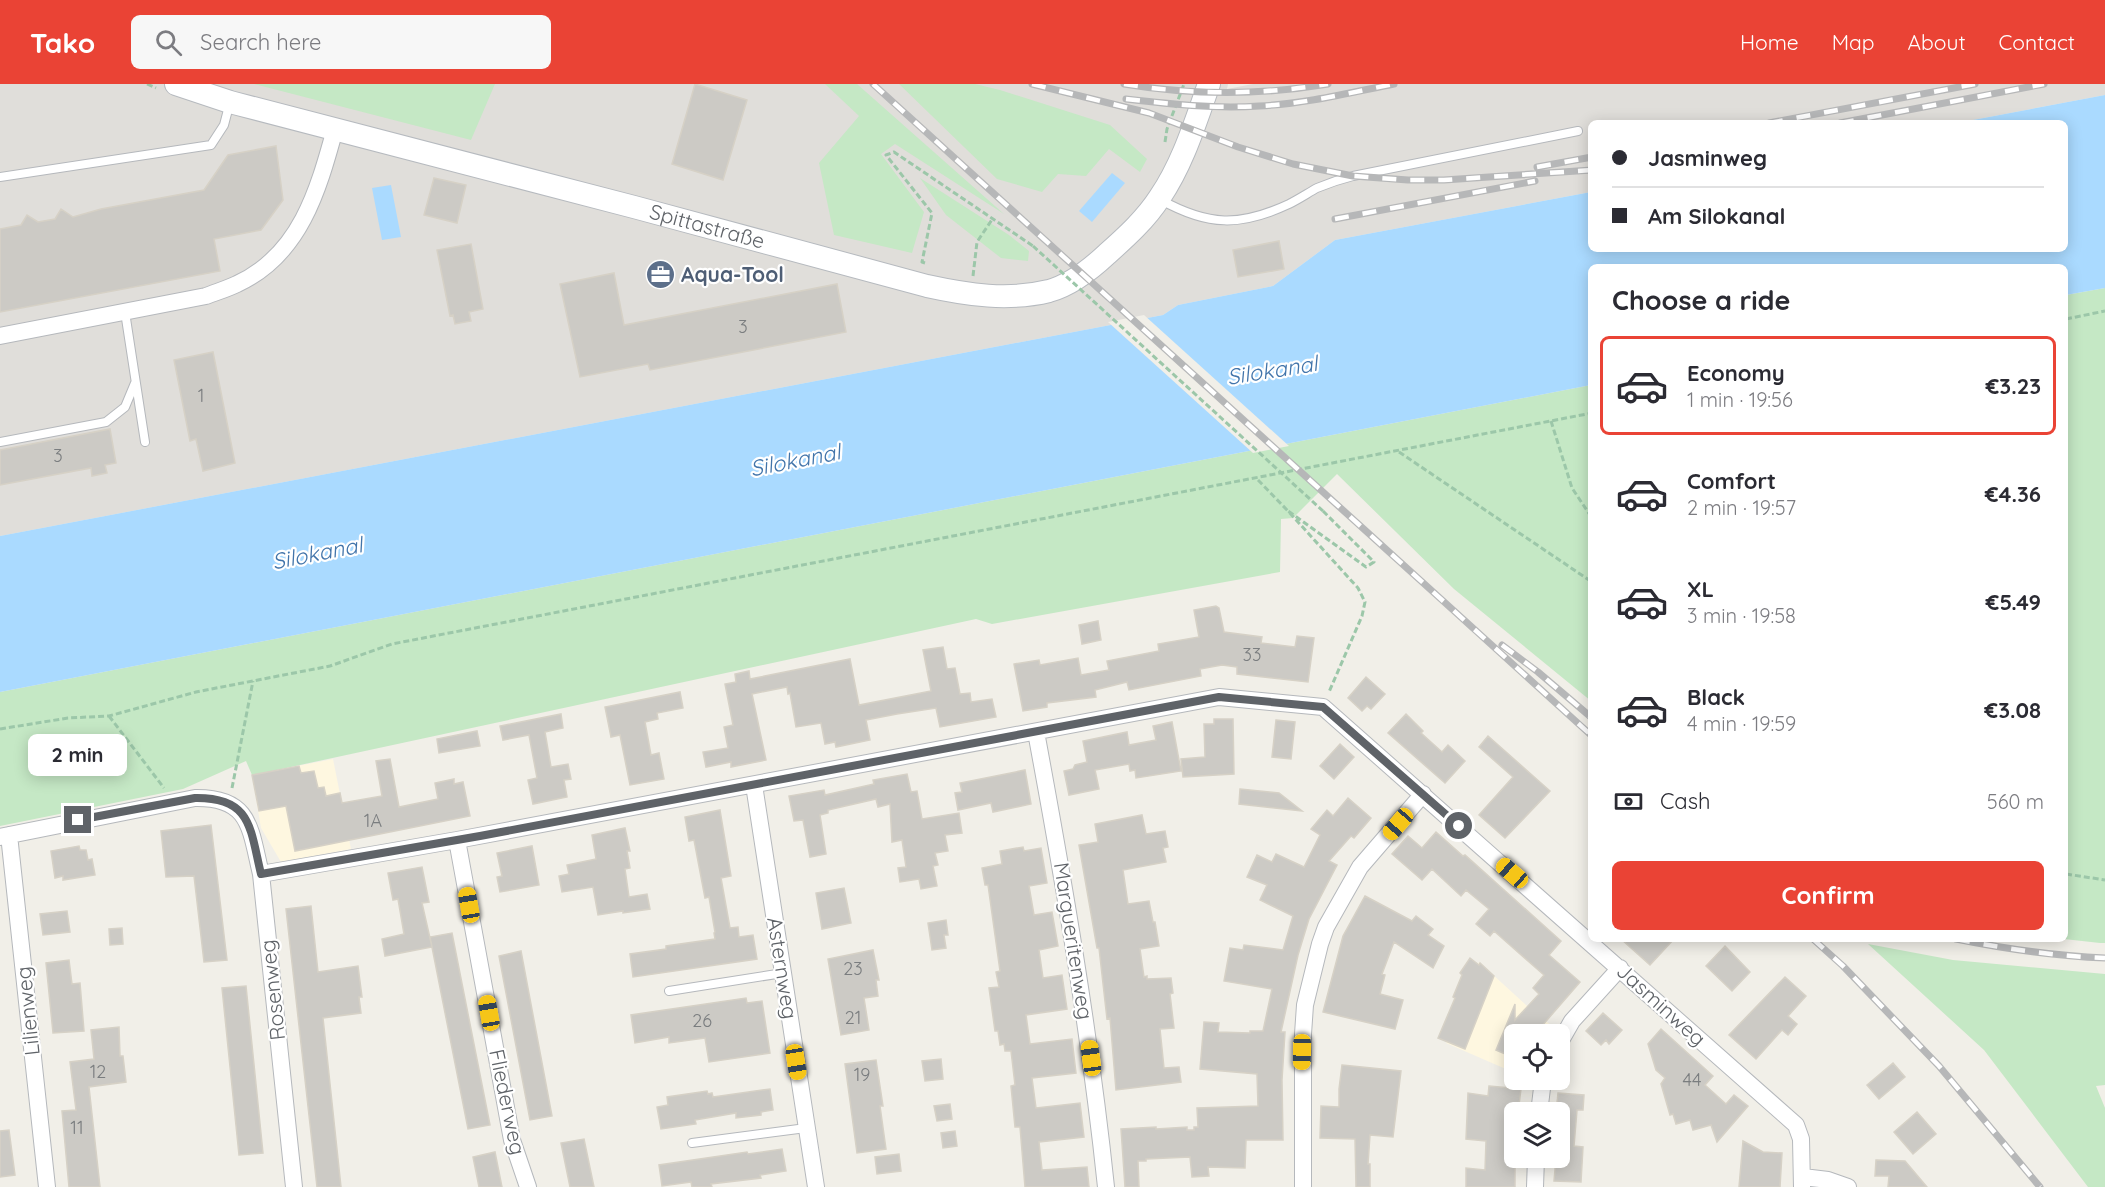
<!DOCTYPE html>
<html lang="en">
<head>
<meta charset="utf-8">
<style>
	body { margin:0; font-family:Quicksand,sans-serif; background:#f7f7f7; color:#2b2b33; height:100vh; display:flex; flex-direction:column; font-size:22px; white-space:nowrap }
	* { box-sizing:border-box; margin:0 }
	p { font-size:20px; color:#7c7c81 }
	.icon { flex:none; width:33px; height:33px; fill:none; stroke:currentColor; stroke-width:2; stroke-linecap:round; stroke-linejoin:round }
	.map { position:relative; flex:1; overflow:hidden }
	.sheet { position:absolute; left:1588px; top:180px; width:480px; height:678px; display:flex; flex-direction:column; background:#fff; border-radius:9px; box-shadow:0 3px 15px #0003 }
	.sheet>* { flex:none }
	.top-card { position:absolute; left:1588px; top:36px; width:480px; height:132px; border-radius:9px; box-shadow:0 3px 15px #0003; display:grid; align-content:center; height:132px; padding:0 24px; background:#fff }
	.buttons { position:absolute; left:1504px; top:940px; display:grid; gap:12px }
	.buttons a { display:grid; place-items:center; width:66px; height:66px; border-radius:9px; background:#fff; box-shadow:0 3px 15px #0003; font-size:30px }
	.end { position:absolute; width:27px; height:27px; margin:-14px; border:8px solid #5f6368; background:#fff; box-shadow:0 0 0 3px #fff }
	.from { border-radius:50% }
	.bubble { position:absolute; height:42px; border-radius:9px; background:#fff; box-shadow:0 3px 15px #0003; font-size:20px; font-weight:800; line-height:42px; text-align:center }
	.car { position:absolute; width:18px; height:36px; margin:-18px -9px; border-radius:8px; box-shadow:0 0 4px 2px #0007; background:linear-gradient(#f5c518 24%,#345 0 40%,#f5c518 0 76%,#345 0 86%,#f5c518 0) }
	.top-card b { display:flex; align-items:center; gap:21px; height:57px; font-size:22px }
	.top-card b+b { border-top:2px solid #e1e1e2 }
	.top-card i { width:15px; height:15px; background:#2b2b33 }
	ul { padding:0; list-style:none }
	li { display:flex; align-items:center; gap:18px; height:99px; margin:0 12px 9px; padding:0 12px; border:3px solid transparent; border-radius:9px }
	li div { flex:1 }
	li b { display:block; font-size:22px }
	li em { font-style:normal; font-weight:800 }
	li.current { border-color:#ea4335 }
	li>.icon { width:54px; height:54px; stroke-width:1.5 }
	h2 { padding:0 24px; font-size:27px; line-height:72px }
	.pay { display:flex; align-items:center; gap:15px; height:66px; padding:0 24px; font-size:22px }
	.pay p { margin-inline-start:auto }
	.primary-button { display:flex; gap:12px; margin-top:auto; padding:12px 24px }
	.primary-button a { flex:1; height:69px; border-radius:9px; background:#ea4335; color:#fff; font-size:24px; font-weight:800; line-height:69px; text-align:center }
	header { display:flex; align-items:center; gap:36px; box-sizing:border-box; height:84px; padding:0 30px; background:#ea4335; color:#fff }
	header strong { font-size:28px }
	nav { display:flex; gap:33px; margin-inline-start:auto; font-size:21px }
	.search { width:420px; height:54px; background:#f7f7f7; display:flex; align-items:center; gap:15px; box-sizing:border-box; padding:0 21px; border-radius:9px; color:#7c7c81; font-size:22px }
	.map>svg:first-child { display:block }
</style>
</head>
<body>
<header>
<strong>Tako</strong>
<div class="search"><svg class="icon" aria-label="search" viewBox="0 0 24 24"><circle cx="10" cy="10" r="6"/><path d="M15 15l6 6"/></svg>Search here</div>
<nav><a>Home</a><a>Map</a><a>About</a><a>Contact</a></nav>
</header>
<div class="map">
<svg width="2105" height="1103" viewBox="0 0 2105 1103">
	<rect width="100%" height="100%" fill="#f1efe8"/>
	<!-- commercial -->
	<path fill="#fef7e0" d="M333,675L351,765L281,778L261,744L252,691Z
		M1479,878L1538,932L1557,945L1555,951H1515V989L1446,959Z"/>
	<!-- industrial -->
	<path fill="#e0deda" d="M0,0H1228L1227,5L1253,0H2105V11L1957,39H1592L1591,108L1335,156L1273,202L1178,221L1163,231L0,452Z"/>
	<!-- green -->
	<path fill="#c5e8c5" d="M254,0H495L471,56Z
		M825,0H857L1004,130L895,60L881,70L924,128L912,169L834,151L819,79L859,32Z
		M899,0H975L1000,6L1110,41L1147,75L1140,88L1109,65L1086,92L1058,90L1042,108L997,95Z
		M920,94L1009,151L1029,167L1028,177L1001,174L946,131Z
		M2105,204V859H2100L2064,855H2066V211Z
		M1591,301V617L1454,505L1337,390L1293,434L1281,435L1280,488L992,540L976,535L263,689L252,691L246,677L183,705L0,742V608Z
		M1868,860L1953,876L2105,890V1001L2096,1002L2105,1024V1103H2088L1984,966Z"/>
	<!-- water -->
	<path fill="#aadaff" d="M2105,11V204L2066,211V183H1592L1591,301L0,608V452L1163,231L1178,221L1273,202L1335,156L1591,108L1592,165H2066V39H1957Z
		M1112,89L1125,99L1092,138L1079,127Z
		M391,101L401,153L382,156L372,104Z"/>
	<!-- pier -->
	<path fill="#f1efe8" d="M1144,231L1289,362L1253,369L1108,238Z"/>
	<!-- building -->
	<path fill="#cccac5" stroke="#d6d1c6" stroke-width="1.5" d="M695,0L747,16L723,96L672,80Z
		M276,62L283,116L261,146L214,155L220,187L0,228V145L21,141L27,131L38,138L55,135L61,125L73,133L101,125L204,106L228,71Z
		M434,94L466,101L457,139L424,131Z
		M1279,157L1284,185L1238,193L1233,166Z
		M471,160L483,225L469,228L471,237L455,240L453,231L450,232L437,166Z
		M614,189L624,241L837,200L846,248L650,286L648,280L580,293L560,200Z
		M213,268L235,379L203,387L196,355L190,357L174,276Z
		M110,345L116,379L105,381L107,389L92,392L91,384L0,401V366Z
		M1216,522L1219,524L1224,548L1262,553L1261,559L1295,563L1297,552L1314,554L1308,598L1237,590V583L1222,581L1200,585L1201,592L1129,606L1127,598L1095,606L1096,613L1047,619V623L1023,627L1014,580L1039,576L1040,581L1078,574L1081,591L1109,586L1107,577L1159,567L1158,560L1199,553L1194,526Z
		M1098,537L1101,556L1082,560L1079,541Z
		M943,563L947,585L955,584L960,610L970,609L971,618L992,615L996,633L940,643L936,624L897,630L866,636L870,656L836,663L835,658L825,660L821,639L796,643L790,609L788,610L787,603L752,610L766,676L731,683V678L706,683L703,668L728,664L724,643L733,641L725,600L736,598L735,590L749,587L750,595L850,575L859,621L931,607L923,566Z
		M1366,593L1385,610L1371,625L1367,622L1362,627L1348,614Z
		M680,608L683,624L657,629L658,635L645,638L651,671L659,669L664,695L630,701L620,651L611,653L605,623Z
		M561,630L563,644L545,648L551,683L568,680L571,695L564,696L567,713L533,720L528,696L537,694L529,651L503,656L500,642Z
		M1406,630L1423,647L1421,649L1442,668L1448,661L1465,677L1445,699L1388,649Z
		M1214,635H1233L1234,690L1183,693L1181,675L1205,673L1204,640H1214Z
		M1276,636L1295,638L1291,675L1272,673Z
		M1172,638L1181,687L1136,694L1135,686L1130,687L1129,680L1095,686L1099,705L1069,711L1064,687L1073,685L1075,681L1087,678L1083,657L1127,648L1129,661L1156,656L1153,642Z
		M477,647L480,662L439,669L437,655Z
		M1488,652L1550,707L1505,754L1479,731L1513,693L1479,663Z
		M1340,660L1354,673L1334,695L1320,682Z
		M390,675L399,723L438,715L435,699L454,695V700L463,698L470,732L295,767L286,722L259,727L252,691L299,682L301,689L314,687L318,704L324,703L326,712L340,709L342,719L382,712L376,677Z
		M1025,686L1031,720L993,728L991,719L958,726L955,709L962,708L960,699Z
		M907,690L911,708L917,707L922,735L959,729L962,749L945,751L948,767L935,769L938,781L933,782L937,802L921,805L919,795L900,798L898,784L906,783L902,756L892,758L890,720L878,723L876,715L828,726V729L820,731L826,770L810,773L803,736L794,737L789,712L824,706L825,711L874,700L873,696Z
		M1240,705L1279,709L1302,727L1239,720Z
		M1348,714L1371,734L1354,754L1351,752L1329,777L1337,781L1309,835L1298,871L1281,948H1285L1282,996L1283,1056H1246L1245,1084L1208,1083L1209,1092L1192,1093L1190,1073L1146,1075V1077H1138L1139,1103H1125L1121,1045L1156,1043V1045L1187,1043V1046H1194V1043H1198L1197,1024L1258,1022L1257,990L1200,985L1204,938L1219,939L1218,948L1250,949V947H1263L1272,905L1224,897L1230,864L1243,866L1244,861L1283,866L1293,832L1260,816L1267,801L1247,793L1257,771L1272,778L1276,770L1304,783L1320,751L1311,745L1327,726L1333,732Z
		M720,726L731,792L721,794L730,844L738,843L739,853L753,851L757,875L633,893L630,870L666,865V862L715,855L714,849L715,848L709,813L705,814L694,756L689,757L685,733Z
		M1142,731L1146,750L1165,747L1168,763L1163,764L1166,778L1123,786L1128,820L1149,817L1153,838H1155L1159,862L1140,865L1144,893L1147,892V895L1171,894L1173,909L1170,910L1174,944L1160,945L1164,984L1179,983L1181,998L1116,1006L1110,934L1107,935L1099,864H1097L1079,761L1098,758L1095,740Z
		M211,741L227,876L204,878L194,792L166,793L161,747Z
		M625,744L630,767H627L630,784L625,785L629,813L647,810L650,825L623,829V827L598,831L593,803L562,808L559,792L569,790L567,781L596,775L592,751Z
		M1436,748L1463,772L1465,771L1561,857L1549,871L1580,898L1541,943L1539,947L1548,951H1515V974L1496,966L1515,920V936L1539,910L1533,904L1544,891L1494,847L1490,852L1476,840L1489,825L1466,806L1461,812L1432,785L1422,796L1392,770L1408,752L1422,764Z
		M79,762L80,766H86L88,776L92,775L95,791L63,796V792L55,794L51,767Z
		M532,762L539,801L500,808L497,793L502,792L497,769Z
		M1023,763L1024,767L1041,764L1047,799L1029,802L1034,831L1052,828L1058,862L1039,866L1043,894L1062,891L1067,925L1026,931L1030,960L1072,955L1076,989L1032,994L1036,1024L1080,1019L1084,1053L1039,1058L1042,1086L1087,1083L1089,1103H1025L1020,1043H1015L1011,1002L1015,1001L1011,967H1005L1004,960L1000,961L998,947H995L989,904L999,903L996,888L1000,887L988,801H985L982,784L1002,780L1000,767Z
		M422,783L429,818L422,819L432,863L385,872L382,855L404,850L398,815L393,816L388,789Z
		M844,804L851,839L822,845L816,809Z
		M1365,812L1412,837L1416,832L1433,845L1428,851L1444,862L1433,884L1394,858L1382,890L1385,891L1380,910L1403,916L1395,945L1323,928L1343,852Z
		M311,822L318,888L358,882L362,913H359L361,929L323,934L341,1103H317L292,879L286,825Z
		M67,827L70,848L43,851L40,830Z
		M946,836L948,851H944L946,864L932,866L928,839Z
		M122,844L123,860L110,861L109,845Z
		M452,849L490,1041L468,1045L430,853Z
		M1621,855H1674L1650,881Z
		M1725,862L1750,888L1732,907L1706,882Z
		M873,866L879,896H876L878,912L864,914L869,946L841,951L828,875Z
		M521,867L552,1032L530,1036L499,872Z
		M1470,874L1479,881L1480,879L1494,892L1465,965L1438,954L1455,914L1453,913L1462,891L1460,889Z
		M69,876L72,900L80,899L84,947L53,949L46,879Z
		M1785,893L1806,912L1788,932L1797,940L1788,951L1782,946L1756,975L1729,951Z
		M246,902L263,1069L239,1071L222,904Z
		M746,914L747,919L762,917L770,969L709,978L705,954L669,959V953L635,959L631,931Z
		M1603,929L1622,946L1609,960L1606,956L1601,961L1586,947Z
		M119,943L120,972H123L126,998L89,1003L100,1103H69L62,1027L76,1026L70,978L94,975L91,946Z
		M1661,945L1713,992L1705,1001L1726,1020L1734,1011L1748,1022L1717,1058L1711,1041L1693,1046L1690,1036L1676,1040L1673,1030L1670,1031L1661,1000L1665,994L1656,986L1648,960Z
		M941,975L943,995L925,997L922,977Z
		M876,976L883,1022H880L886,1065L857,1069L845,980Z
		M1893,979L1905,993L1879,1015L1867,1001Z
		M1342,981L1401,987L1393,1053L1370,1051L1368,1080H1370V1103H1356L1355,1055L1320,1054L1321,1022L1339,1023V1005Z
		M1489,1002L1521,1005L1518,1029H1515V1103H1466V1084L1485,1086L1486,1057L1466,1055L1468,1009L1488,1012Z
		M770,1005L773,1026L761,1028V1031L736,1034V1029L695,1036L696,1040L661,1045L657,1023L668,1021L667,1013L707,1007L708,1010L712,1009L713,1013Z
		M1558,1009L1584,1011L1583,1026H1577L1574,1062L1583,1063L1581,1098L1554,1097L1556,1074H1560V1029H1556Z
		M950,1020L952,1035L937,1037L934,1022Z
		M1917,1028L1936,1050L1913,1070L1894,1048Z
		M9,1046L15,1091L0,1093V1047Z
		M955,1047L957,1062L943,1064L941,1049Z
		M584,1055L594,1103H570L561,1059Z
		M1743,1057L1763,1068L1782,1069L1780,1103H1739Z
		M782,1065L786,1087L760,1091L761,1094L711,1100L712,1103H692L691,1098L662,1102L659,1081L747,1068L748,1070Z
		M495,1068L502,1103H479L473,1073Z
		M899,1070L901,1087L877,1090L875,1073Z
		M1876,1076L1905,1077L1927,1103H1888L1889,1092H1875Z"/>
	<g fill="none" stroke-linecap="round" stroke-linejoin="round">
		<defs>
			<path id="lane" d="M0,93L211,61L224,41L230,18
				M1161,116C1208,142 1240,143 1289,120C1299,115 1308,109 1317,104C1329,99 1341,95 1353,92L1578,47
				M125,228L145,358
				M0,358L106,338L125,323L135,299
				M669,907L783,889
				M692,1059L806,1044"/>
			<path id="street" d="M0,252L206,212C216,208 227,205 237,200C300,171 318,107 335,45
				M1036,648C1064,799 1090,950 1106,1103
				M754,701L816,1103
				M9,751L47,1103
				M0,753L195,714C251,713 250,745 261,790L294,1103
				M457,756L512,1056L528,1103
				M261,790L457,756L1219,613L1323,623L1796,1041L1801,1055L1802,1103
				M1560,958L1572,937L1620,884
				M1539,1029L1543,996
				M1803,1093L1828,1096L1848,1103
				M1303,1103V950L1305,921L1320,860L1326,843L1360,783L1423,710
				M1535,1103L1536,1074"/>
			<g id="secondary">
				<path id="s1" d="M176,0L230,18L634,123L927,202C968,211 1008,217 1049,207C1071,201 1091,185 1107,170C1126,153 1146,135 1160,113C1183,79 1195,39 1209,0"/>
			</g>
		</defs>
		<!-- lane casing -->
		<use href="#lane" stroke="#b5b8bc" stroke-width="10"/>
		<!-- street casing -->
		<use href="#street" stroke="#b5b8bc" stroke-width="18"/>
		<!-- secondary casing -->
		<use href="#secondary" stroke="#b6babf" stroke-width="24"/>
		<!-- path -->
		<path stroke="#9cc7a9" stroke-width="3" stroke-dasharray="6 3" stroke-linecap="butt" d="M147,0L156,4
			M1165,58L1167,45L1184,0
			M925,179L922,178L932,129L886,71L894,68L1033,162
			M973,192L977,158L993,134
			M2066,235L2105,227
			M1551,337L1572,404L1592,434
			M1399,368L1592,498
			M1258,396L1288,427
			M1323,427L1374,478L1366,483L1288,427L1358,504L1365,518L1362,532L1329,608
			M109,632L164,704
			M0,645L68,634L109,632L196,608L330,582L392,560L1592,329
			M232,704L253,597
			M2066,790L2105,796"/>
		<!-- lane -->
		<use href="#lane" stroke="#fff" stroke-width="8"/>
		<!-- street -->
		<use href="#street" stroke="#fff" stroke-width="16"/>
		<!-- secondary -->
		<use href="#secondary" stroke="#fff" stroke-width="22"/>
		<defs>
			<path id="rail" d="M873,0L1592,652
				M1032,0L1149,29L1238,63L1293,80L1353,92L1408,96H1444L1592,86
				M1124,0C1191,11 1262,11 1328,0
				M1126,15C1170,20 1214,25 1259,22C1304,20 1349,9 1394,0
				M1769,39L1975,0
				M1840,39L2044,0
				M1537,83L1592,73
				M1335,135L1535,97
				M1502,561L1538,588L1592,634
				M1813,855L1843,882L1939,982L2040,1103
				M1956,855C2006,865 2055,872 2105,874"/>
		</defs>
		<!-- rail casing -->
		<use href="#rail" stroke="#b6b7b8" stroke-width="7"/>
		<!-- rail -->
		<use href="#rail" stroke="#fff" stroke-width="4.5" stroke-dasharray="14" stroke-linecap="butt"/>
		<!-- path-bridge -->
		<path stroke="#9cc7a9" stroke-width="3" stroke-dasharray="6 3" stroke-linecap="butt" d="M1033,162L1323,427"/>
	</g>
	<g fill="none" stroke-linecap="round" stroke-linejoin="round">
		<!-- route -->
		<path stroke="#5f6368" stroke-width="8" d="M78,736L195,714C252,713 250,745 261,790L480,752L1219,613L1323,623L1459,742"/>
	</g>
	<!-- icons -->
	<defs>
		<symbol id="office-disc" viewBox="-11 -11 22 22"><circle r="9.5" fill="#5c6f8a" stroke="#fff"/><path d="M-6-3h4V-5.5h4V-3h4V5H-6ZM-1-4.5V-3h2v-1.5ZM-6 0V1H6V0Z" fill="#fff"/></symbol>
	</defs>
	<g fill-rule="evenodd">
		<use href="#office-disc" x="644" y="174" width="33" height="33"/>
	</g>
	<g text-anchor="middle" stroke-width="4.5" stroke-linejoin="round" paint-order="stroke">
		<!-- number labels -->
		<g font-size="18" fill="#7a7d7f">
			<text x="743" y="249">3</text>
			<text x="201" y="318">1</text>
			<text x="58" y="378">3</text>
			<text x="1252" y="577">33</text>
			<text x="373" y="743">1A</text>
			<text x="853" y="891">23</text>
			<text x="853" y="940">21</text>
			<text x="702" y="943">26</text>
			<text x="98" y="994">12</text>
			<text x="862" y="997">19</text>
			<text x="1692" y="1002">44</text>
			<text x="77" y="1050">11</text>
		</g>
		<!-- street labels -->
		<g font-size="21" fill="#5f6368" stroke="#fff">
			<text dy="7" stroke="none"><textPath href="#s1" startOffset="550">Spittastraße</textPath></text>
			<text transform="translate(1073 857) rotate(81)" y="7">Margueritenweg</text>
			<text transform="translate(782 884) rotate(81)" y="7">Asternweg</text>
			<text transform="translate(273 906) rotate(-96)" y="7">Rosenweg</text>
			<text transform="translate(1661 921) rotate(42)" y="7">Jasminweg</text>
			<text transform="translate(28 927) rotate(-96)" y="7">Lilienweg</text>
			<text transform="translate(507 1018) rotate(78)" y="7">Fliederweg</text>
		</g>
		<!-- service labels -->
		<g font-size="21" font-weight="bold" fill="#4e5e75" stroke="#fff" text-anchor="start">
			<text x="681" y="198">Aqua-Tool</text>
		</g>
		<!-- water labels -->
		<g font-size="22" font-style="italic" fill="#4174aa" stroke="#fff">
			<text transform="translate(1272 286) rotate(-9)" y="8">Silokanal</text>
			<text transform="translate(795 376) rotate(-11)" y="8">Silokanal</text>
			<text transform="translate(317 469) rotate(-11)" y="8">Silokanal</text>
		</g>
	</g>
</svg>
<div class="buttons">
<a><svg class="icon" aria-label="locate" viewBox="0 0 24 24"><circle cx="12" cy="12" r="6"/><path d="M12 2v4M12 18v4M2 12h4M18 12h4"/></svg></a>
<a><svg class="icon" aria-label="layers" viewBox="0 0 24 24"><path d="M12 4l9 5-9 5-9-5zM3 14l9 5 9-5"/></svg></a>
</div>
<i class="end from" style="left:1459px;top:742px"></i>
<i class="end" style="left:78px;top:736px"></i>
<div class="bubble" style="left:28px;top:650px;width:99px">2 min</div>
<i class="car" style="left:1398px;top:740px;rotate:221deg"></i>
<i class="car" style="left:1512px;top:789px;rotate:311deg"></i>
<i class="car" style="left:469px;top:821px;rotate:350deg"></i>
<i class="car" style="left:489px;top:929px;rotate:350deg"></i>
<i class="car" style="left:1302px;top:968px;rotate:181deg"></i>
<i class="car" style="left:1091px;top:974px;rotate:352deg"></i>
<i class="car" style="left:796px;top:978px;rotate:171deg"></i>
<div class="top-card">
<b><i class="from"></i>Jasminweg</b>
<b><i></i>Am Silokanal</b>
</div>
<section class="sheet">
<h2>Choose a ride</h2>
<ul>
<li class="current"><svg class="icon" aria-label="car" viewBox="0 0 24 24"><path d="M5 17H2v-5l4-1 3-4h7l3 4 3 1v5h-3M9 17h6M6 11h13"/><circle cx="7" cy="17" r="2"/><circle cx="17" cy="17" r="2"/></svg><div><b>Economy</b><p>1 min · 19:56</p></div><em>€3.23</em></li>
<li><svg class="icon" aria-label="car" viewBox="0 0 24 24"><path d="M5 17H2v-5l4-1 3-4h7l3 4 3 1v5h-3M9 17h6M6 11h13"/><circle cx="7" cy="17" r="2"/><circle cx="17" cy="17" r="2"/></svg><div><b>Comfort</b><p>2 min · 19:57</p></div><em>€4.36</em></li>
<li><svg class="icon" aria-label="car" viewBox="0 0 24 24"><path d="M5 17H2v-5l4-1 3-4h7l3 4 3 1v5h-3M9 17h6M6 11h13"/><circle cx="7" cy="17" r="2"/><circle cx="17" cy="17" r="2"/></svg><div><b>XL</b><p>3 min · 19:58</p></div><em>€5.49</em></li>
<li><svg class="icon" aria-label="car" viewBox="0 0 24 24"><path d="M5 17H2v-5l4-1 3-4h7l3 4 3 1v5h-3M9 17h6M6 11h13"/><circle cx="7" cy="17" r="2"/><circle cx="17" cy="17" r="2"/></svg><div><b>Black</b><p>4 min · 19:59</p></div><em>€3.08</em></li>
</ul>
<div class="pay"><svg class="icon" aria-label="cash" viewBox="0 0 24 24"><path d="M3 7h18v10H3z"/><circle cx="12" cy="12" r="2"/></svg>Cash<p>560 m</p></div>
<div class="primary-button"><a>Confirm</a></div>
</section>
</div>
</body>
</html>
